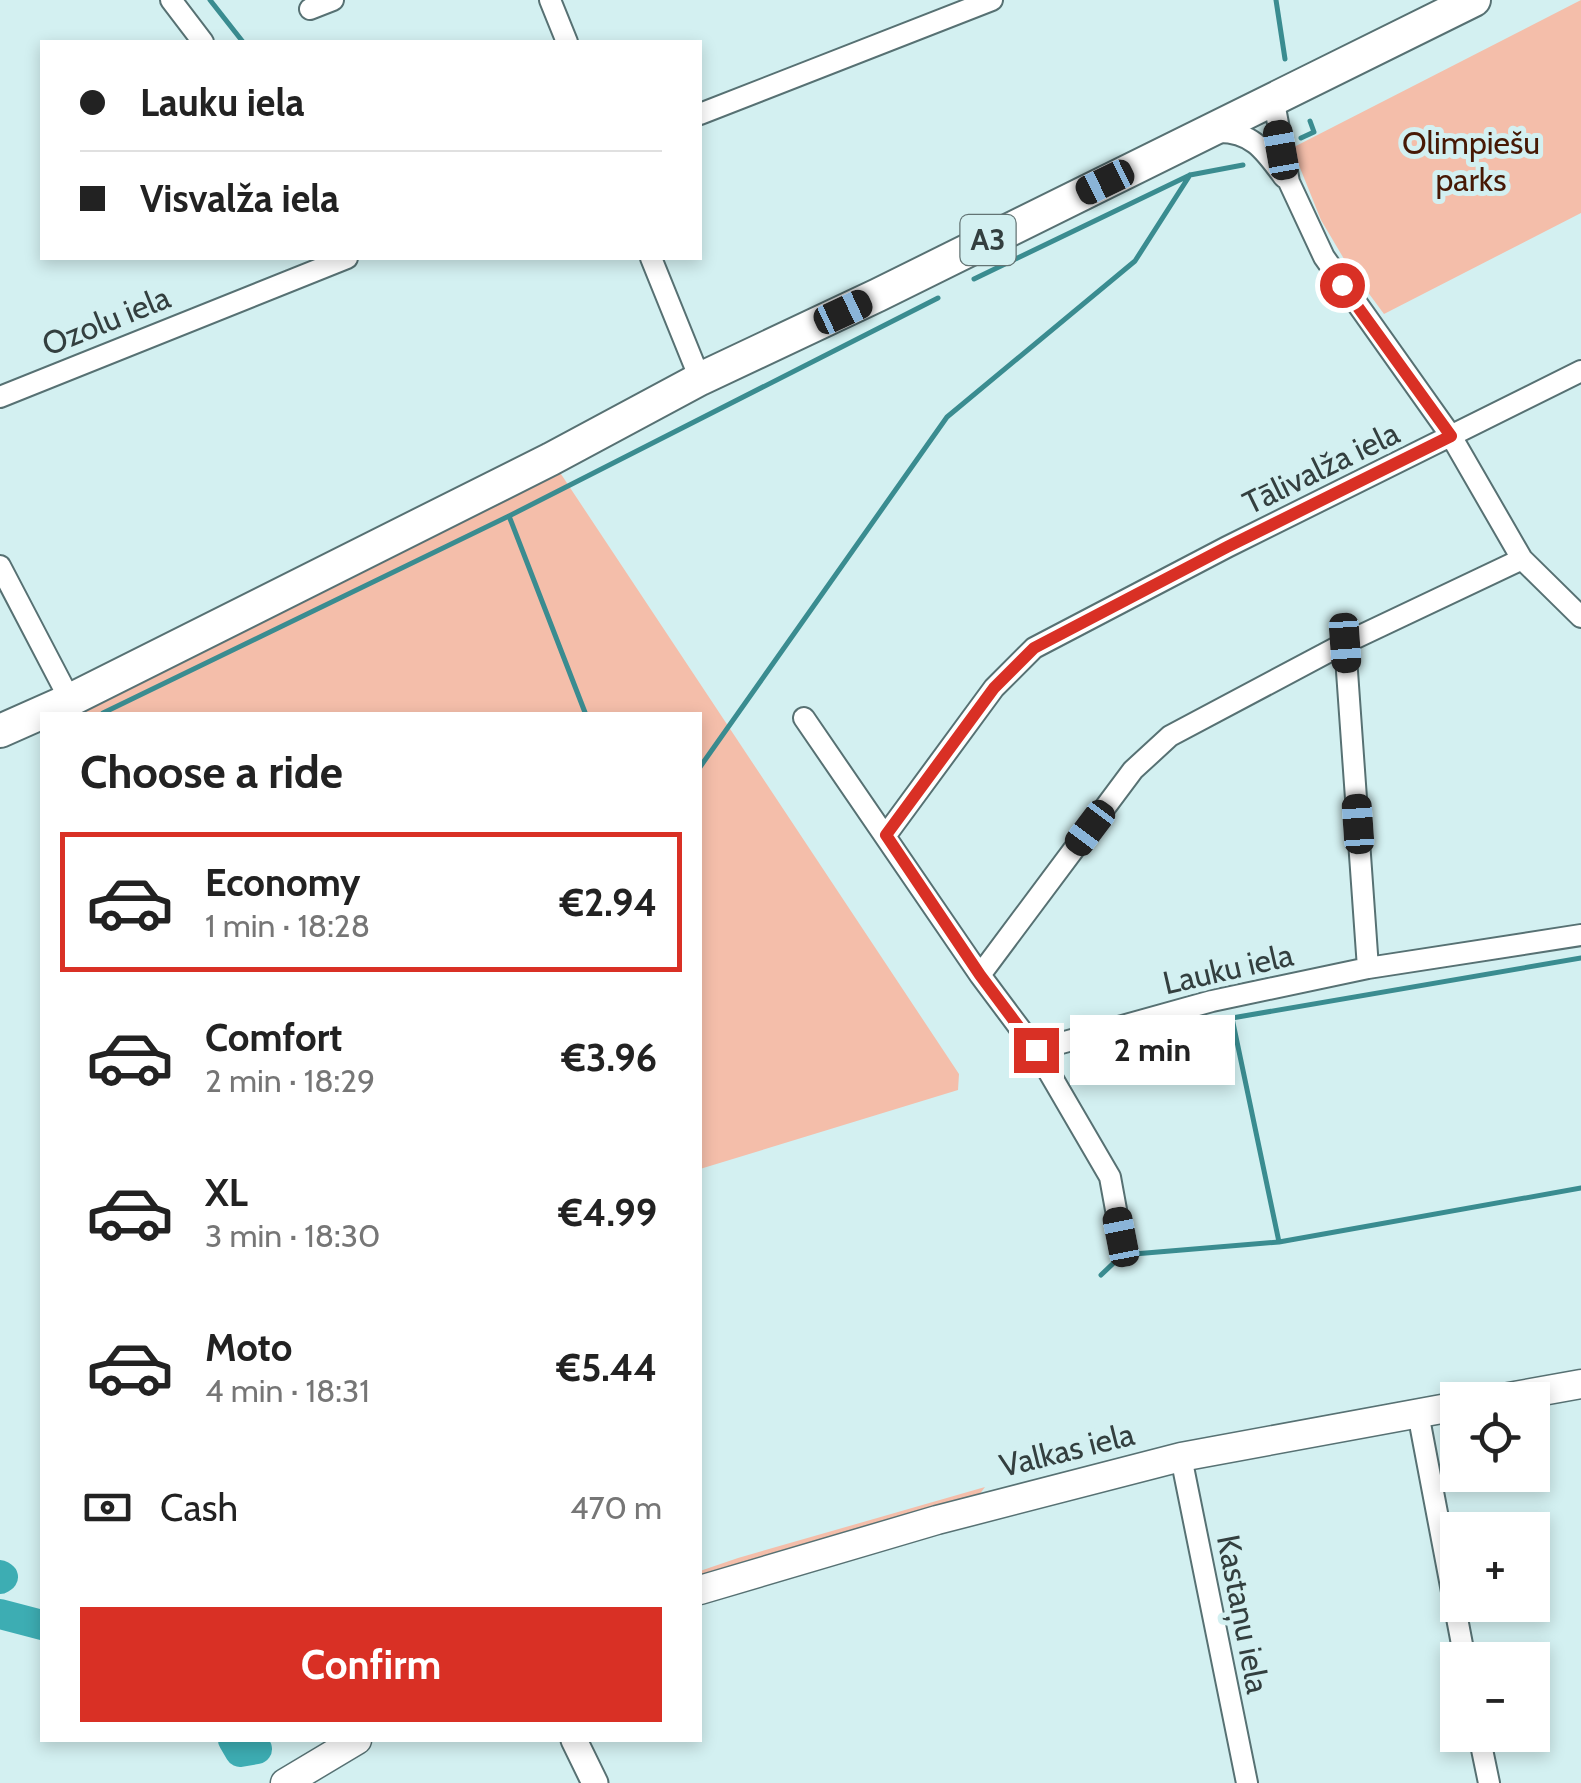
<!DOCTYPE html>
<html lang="en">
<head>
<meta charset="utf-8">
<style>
	body { margin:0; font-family:Cabin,sans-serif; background:#f2f2f2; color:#222; height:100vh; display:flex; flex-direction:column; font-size:38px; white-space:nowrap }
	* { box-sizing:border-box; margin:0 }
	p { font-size:32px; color:#767676 }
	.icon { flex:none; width:55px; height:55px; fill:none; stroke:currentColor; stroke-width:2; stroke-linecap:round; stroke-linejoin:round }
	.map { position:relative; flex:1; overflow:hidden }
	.side { position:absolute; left:40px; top:712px; width:662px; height:1030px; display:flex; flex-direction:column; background:#fff; border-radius:0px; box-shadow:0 5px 15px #0003 }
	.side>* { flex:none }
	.guide { position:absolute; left:40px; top:40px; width:662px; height:220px; border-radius:0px; box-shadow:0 5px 15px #0003; display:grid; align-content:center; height:220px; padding:0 40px; background:#fff }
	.tools { position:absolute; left:1440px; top:1382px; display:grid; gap:20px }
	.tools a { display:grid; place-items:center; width:110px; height:110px; border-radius:0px; background:#fff; box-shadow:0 5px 15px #0003; font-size:50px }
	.end { position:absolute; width:45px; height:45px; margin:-22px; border:12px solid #d93025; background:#fff; box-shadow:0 0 0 5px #fff }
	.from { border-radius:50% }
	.bubble { position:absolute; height:70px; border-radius:0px; background:#fff; box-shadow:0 5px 15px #0003; font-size:32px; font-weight:800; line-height:70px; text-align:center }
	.car { position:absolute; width:30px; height:60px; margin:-30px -15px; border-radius:12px; box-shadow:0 0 8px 2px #0007; background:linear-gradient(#222 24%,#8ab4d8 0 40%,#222 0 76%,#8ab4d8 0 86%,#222 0) }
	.guide b { display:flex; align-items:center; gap:35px; height:95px; font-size:38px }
	.guide b+b { border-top:2px solid #e0e0e0 }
	.guide i { width:25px; height:25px; background:#222 }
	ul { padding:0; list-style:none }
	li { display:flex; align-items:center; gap:30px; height:140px; margin:0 20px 15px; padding:0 20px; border:5px solid transparent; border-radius:0px }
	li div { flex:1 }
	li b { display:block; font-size:38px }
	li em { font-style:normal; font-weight:800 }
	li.current { border-color:#d93025 }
	li>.icon { width:90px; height:90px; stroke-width:1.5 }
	h2 { padding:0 40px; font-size:45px; line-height:120px }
	.pay { display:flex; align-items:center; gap:25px; height:110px; padding:0 40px; font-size:38px }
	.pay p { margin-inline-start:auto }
	.action { display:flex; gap:20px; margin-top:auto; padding:20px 40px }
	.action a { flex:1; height:115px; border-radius:0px; background:#d93025; color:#fff; font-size:40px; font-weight:800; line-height:115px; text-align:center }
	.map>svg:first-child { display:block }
</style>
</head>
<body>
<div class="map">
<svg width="1581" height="1783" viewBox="0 0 1581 1783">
	<rect width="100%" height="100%" fill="#d3f0f1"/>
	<!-- green -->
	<path fill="#f4beaa" d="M1581,0V213L1384,314L1347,264L1321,220L1292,148Z
		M551,459L959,1074L958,1090L700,1169V715H77L70,700Z
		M985,1487L979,1495L700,1578V1571L738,1558Z"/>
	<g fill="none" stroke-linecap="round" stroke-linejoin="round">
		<!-- stream -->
		<path stroke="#3a8c90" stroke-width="5" d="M210,0L243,42
			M1276,0L1285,59
			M1301,138L1314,132L1310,121
			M974,279L1190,175L1243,165
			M509,516L586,715
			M103,713L509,516L938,298
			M700,767L947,417L1135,261L1190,175
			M1279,1242L1232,1018L1581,958
			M1101,1275L1122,1255L1279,1242L1581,1188
			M235,1744L241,1740"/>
		<!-- river -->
		<path stroke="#3dadb3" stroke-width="30" d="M0,1575L3,1577L0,1579
			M0,1614L42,1625
			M233,1740L240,1752L257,1749"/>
		<defs>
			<path id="minor" d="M171,0L203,42
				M550,0L567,42
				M310,9L333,0
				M1273,97L1289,182L1324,257L1451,436L1522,559L1581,617
				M700,114L992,0
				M1217,132C1252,131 1265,151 1284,177
				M651,258L700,379
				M0,397L347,258
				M0,566L70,700
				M1345,643L1368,968
				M804,718L980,975L1036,1050L1110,1177L1121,1237
				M886,835L994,688L1034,648L1227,547L1581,371
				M980,975L1133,770L1170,736L1345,643L1522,559
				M1036,1050L1212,1001L1368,968L1581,935
				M1418,1413L1465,1660
				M1181,1457L1247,1783
				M1479,1735L1489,1783"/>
			<path id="tertiary" d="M574,1740L595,1783"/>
			<path id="secondary" d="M1492,1400L1581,1384
				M700,1590L937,1520L1181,1457L1458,1406
				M285,1783L357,1740"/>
			<path id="trunk" d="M0,731L70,700L551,459L700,379L878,295L1474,0"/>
		</defs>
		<!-- minor casing -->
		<use href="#minor" stroke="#577173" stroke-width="24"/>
		<!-- tertiary casing -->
		<use href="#tertiary" stroke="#577173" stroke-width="29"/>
		<!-- secondary casing -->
		<use href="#secondary" stroke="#577173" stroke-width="31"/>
		<!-- trunk casing -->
		<use href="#trunk" stroke="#577173" stroke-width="36"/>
		<!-- minor -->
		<use href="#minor" stroke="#fff" stroke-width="20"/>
		<!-- tertiary -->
		<use href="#tertiary" stroke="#fff" stroke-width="25"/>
		<!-- secondary -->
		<use href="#secondary" stroke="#fff" stroke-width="28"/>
		<!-- trunk -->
		<use href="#trunk" stroke="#fff" stroke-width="32"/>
	</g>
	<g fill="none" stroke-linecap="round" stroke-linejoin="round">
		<!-- route -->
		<path stroke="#d93025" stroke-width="12" d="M1036,1050L980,975L886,835L994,688L1034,648L1227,547L1451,436L1342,285"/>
	</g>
	<g text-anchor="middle" stroke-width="10" stroke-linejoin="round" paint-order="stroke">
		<!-- shield labels -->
		<rect fill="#d3f0f1" stroke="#637474" stroke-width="2.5" x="960.5" y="215" width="55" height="50" rx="8"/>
		<g font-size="30" font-weight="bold" fill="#333f3f">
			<text x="988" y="250">A3</text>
		</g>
		<!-- park labels -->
		<g font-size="32" fill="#471905" stroke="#d3f0f1">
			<text x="1471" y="154">Olimpiešu<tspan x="1471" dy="37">parks</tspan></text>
		</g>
		<!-- street labels -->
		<g font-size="32" fill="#333f3f" stroke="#d3f0f1">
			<text transform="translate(106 321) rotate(-22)" y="11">Ozolu iela</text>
			<text transform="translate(1321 468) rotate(-26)" y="11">Tālivalža iela</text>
			<text transform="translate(1228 969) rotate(-13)" y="11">Lauku iela</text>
			<text transform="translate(1067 1450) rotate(-14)" y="11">Valkas iela</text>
			<text transform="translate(1243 1614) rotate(79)" y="11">Kastaņu iela</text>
		</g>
	</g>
</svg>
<div class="tools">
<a><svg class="icon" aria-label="locate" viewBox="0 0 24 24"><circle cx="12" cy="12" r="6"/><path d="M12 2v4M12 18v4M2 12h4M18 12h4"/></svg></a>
<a>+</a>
<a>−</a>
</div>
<i class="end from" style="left:1342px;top:285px"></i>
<i class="end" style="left:1036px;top:1050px"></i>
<div class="bubble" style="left:1070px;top:1015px;width:165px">2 min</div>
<i class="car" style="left:1281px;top:150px;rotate:350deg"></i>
<i class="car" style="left:1105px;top:182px;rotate:244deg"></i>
<i class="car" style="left:843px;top:312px;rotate:65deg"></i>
<i class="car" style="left:1345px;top:643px;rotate:176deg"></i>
<i class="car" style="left:1358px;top:824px;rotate:356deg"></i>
<i class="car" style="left:1090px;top:828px;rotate:217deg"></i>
<i class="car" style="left:1121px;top:1237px;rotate:349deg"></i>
<div class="guide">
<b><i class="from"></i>Lauku iela</b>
<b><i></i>Visvalža iela</b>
</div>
<section class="side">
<h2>Choose a ride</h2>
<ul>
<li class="current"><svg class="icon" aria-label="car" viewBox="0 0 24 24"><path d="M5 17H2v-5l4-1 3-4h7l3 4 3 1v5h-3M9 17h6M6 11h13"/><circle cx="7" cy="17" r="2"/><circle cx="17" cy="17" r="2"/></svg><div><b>Economy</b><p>1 min · 18:28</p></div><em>€2.94</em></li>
<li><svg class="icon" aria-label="car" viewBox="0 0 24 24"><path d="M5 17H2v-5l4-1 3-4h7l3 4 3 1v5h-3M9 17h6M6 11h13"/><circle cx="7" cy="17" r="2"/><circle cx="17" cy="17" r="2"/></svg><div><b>Comfort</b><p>2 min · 18:29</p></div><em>€3.96</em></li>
<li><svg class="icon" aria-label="car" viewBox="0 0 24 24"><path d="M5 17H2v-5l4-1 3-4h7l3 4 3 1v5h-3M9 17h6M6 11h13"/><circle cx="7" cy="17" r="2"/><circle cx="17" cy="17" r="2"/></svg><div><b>XL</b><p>3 min · 18:30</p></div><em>€4.99</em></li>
<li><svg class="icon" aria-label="car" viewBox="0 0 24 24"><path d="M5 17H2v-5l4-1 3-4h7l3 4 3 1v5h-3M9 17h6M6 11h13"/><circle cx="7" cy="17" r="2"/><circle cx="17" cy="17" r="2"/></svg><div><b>Moto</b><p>4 min · 18:31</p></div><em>€5.44</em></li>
</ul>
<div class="pay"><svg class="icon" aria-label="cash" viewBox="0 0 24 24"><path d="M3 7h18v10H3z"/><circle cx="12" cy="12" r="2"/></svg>Cash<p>470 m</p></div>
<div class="action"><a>Confirm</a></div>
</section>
</div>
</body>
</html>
